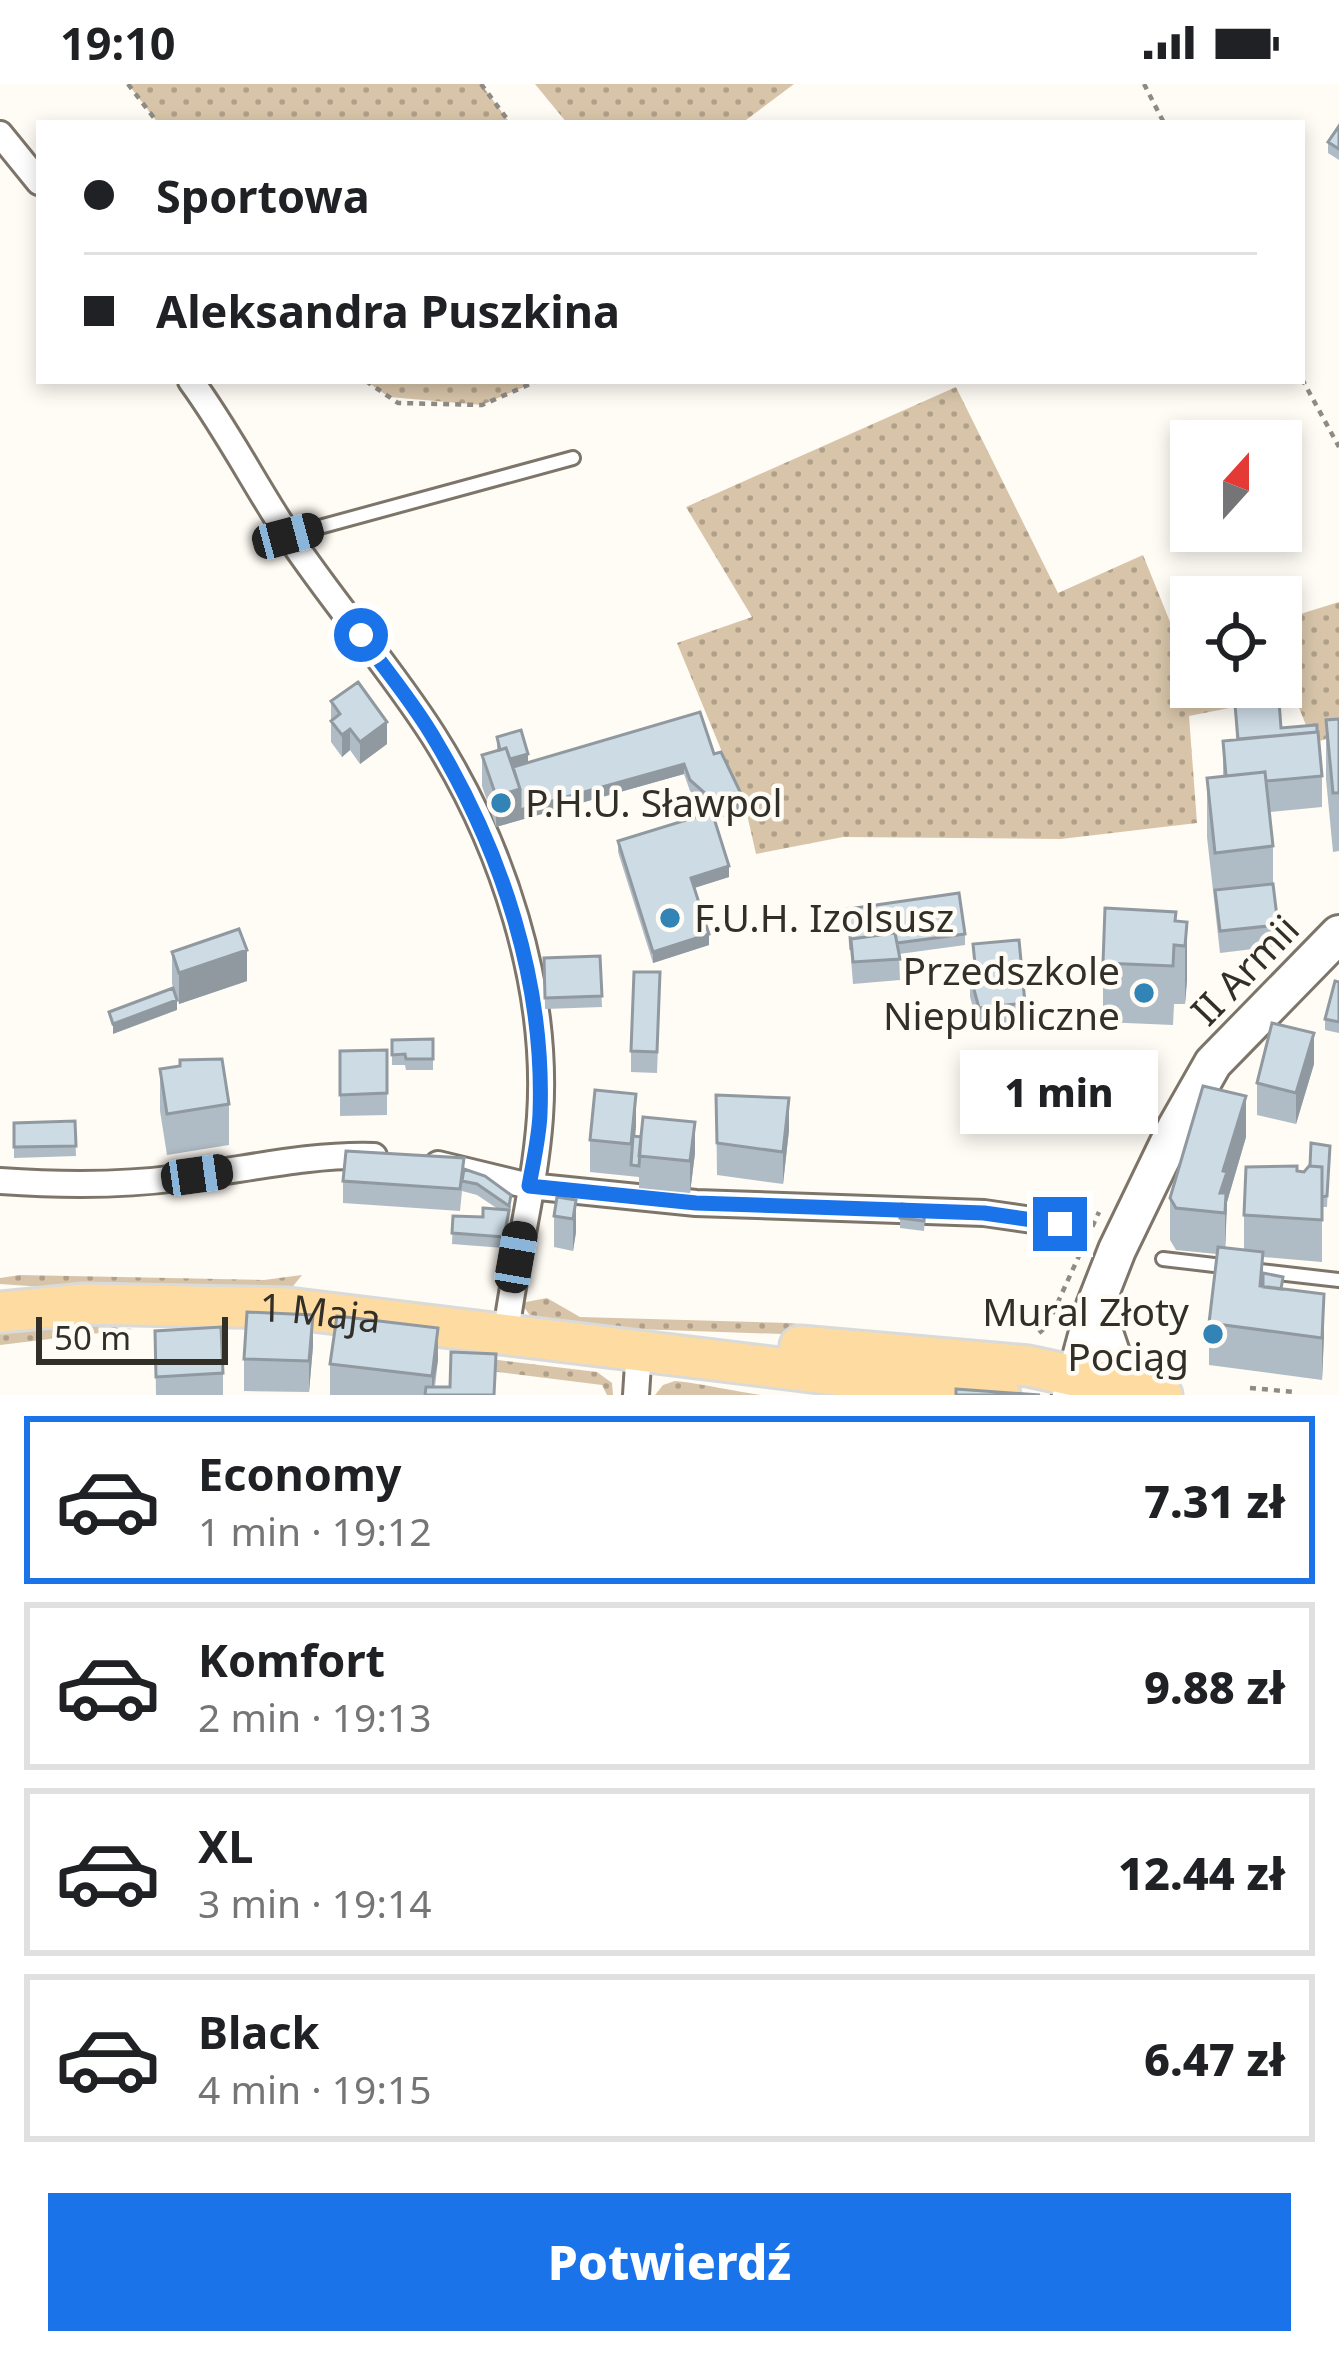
<!DOCTYPE html>
<html lang="pl">
<head>
<meta charset="utf-8">
<style>
	body { margin:0; font-family:"Noto Sans",sans-serif; background:#f2f2f2; color:#202124; height:100vh; display:flex; flex-direction:column; font-size:45px; white-space:nowrap }
	* { box-sizing:border-box; margin:0 }
	p { font-size:39px; color:#757577 }
	.icon { flex:none; width:66px; height:66px; fill:none; stroke:currentColor; stroke-width:2; stroke-linecap:round; stroke-linejoin:round }
	.map { position:relative; height:1311px; overflow:hidden }
	.panel { display:flex; flex-direction:column; background:#fff; flex:1 }
	.panel>* { flex:none }
	.guide { position:absolute; left:36px; top:36px; width:1269px; height:264px; border-radius:0px; box-shadow:0 6px 18px #0003; display:grid; align-content:center; height:264px; padding:0 48px; background:#fff }
	.needle { width:78px; rotate:21deg }
	.buttons { position:absolute; left:1170px; top:336px; display:grid; gap:24px }
	.buttons a { display:grid; place-items:center; width:132px; height:132px; border-radius:0px; background:#fff; box-shadow:0 6px 18px #0003; font-size:60px }
	.scale { position:absolute; left:36px; bottom:30px; width:192px; box-sizing:border-box; padding-left:12px; border:6px solid #322f29; border-top:0; font-size:33px; line-height:42px; white-space:nowrap; color:#322f29; -webkit-text-stroke:9px #fffbf5; paint-order:stroke }
	.end { position:absolute; width:54px; height:54px; margin:-27px; border:15px solid #1a73e8; background:#fff; box-shadow:0 0 0 6px #fff }
	.from { border-radius:50% }
	.bubble { position:absolute; height:84px; border-radius:0px; background:#fff; box-shadow:0 6px 18px #0003; font-size:39px; font-weight:800; line-height:84px; text-align:center }
	.car { position:absolute; width:36px; height:72px; margin:-36px -18px; border-radius:15px; box-shadow:0 0 9px 3px #0007; background:linear-gradient(#222 24%,#8ab4d8 0 40%,#222 0 76%,#8ab4d8 0 86%,#222 0) }
	.guide b { display:flex; align-items:center; gap:42px; height:114px; font-size:45px }
	.guide b+b { border-top:3px solid #e0e0e0 }
	.guide i { width:30px; height:30px; background:#202124 }
	ul { padding:21px 0 0; list-style:none }
	li { display:flex; align-items:center; gap:36px; height:168px; margin:0 24px 18px; padding:0 24px; border:6px solid #e0e0e0; border-radius:0px }
	li div { flex:1 }
	li b { display:block; font-size:45px }
	li em { font-style:normal; font-weight:800 }
	li.active { border-color:#1a73e8 }
	li>.icon { width:108px; height:108px; stroke-width:1.5 }
	.button { display:flex; gap:24px; margin-top:auto; padding:24px 48px }
	.button a { flex:1; height:138px; border-radius:0px; background:#1a73e8; color:#fff; font-size:48px; font-weight:800; line-height:138px; text-align:center }
	.status { display:flex; justify-content:space-between; align-items:center; height:84px; padding:0 60px; background:#fff; direction:ltr }
	.status svg { height:33px; fill:currentColor }
	.map>svg:first-child { display:block }
</style>
</head>
<body>
<div class="status"><b>19:10</b><svg viewBox="0 0 49 12"><path d="M0 12V9h3v3zM5 12V6h3v6zM10 12V3h3v9zM15 12V0h3v12zM26 1h20v11H26zM47 4h2v5h-2z"/></svg></div>
<div class="map">
<svg width="1339" height="1311" viewBox="0 0 1339 1311">
	<defs>
		<pattern id="green-dots" width="8" height="8" patternUnits="userSpaceOnUse" patternTransform="scale(3)"><rect width="8" height="8" fill="#d8c5a9"/><path d="M2 2h.1M6 6h.1" fill="none" stroke="#b0a08a" stroke-width="1.8" stroke-linecap="round"/></pattern>
	</defs>
	<rect width="100%" height="100%" fill="#fffbf5"/>
	<!-- green -->
	<path fill="url(#green-dots)" d="M128,0H481L510,39H158Z
		M535,0H794L742,39H567Z
		M366,297H537L482,321L389,313Z
		M956,303L1058,509L1143,471L1181,565L1191,563V603H1281V536L1339,518V651L1313,659L1294,611L1189,632L1197,739L1061,755L843,753L756,770L746,726L677,559L752,533L686,423Z
		M20,1191L264,1196L302,1191L290,1206L72,1205L0,1200V1194Z
		M547,1214L580,1233L790,1239L868,1247L811,1251L577,1243L534,1237L521,1219Z
		M62,1238L133,1245L0,1261V1247Z
		M474,1273L597,1288L612,1299L613,1311H607L602,1301L482,1286Z
		M675,1297C706,1300 731,1307 761,1311H655L663,1301Z"/>
	<g fill="none" stroke-linecap="round" stroke-linejoin="round">
		<defs>
			<path id="lane" d="M290,451L573,374
				M1163,1175L1231,1183
				M1251,1186L1339,1196"/>
			<path id="street" d="M0,50L39,98
				M191,297C227,346 255,401 288,451C334,520 389,582 433,651C502,760 549,902 540,1033C535,1105 515,1177 506,1249
				M438,1080L529,1102L696,1119L984,1129L1060,1140
				M0,1097C59,1101 119,1102 178,1094C244,1086 307,1070 374,1072
				M636,1311L639,1264"/>
			<path id="secondary" d="M1095,1222L1113,1275L1140,1306
				M1071,1311L1095,1222L1117,1166L1176,1044L1213,979L1339,850"/>
			<g id="primary">
				<path id="s1" d="M0,1228L84,1220L288,1224L1000,1311"/>
				<path d="M800,1262L1028,1282L1162,1311"/>
			</g>
		</defs>
		<!-- lane casing -->
		<use href="#lane" stroke="#7d7569" stroke-width="18"/>
		<!-- street casing -->
		<use href="#street" stroke="#7d7569" stroke-width="30"/>
		<!-- secondary casing -->
		<use href="#secondary" stroke="#7d7569" stroke-width="42"/>
		<!-- primary casing -->
		<use href="#primary" stroke="#dadad8" stroke-width="45"/>
		<!-- path -->
		<path stroke="#8e8b85" stroke-width="4.5" stroke-dasharray="6 6" stroke-linecap="butt" d="M128,0L158,39
			M481,0L510,39
			M1144,0L1164,39
			M1302,295L1339,363
			M366,297L398,319L482,321L537,297
			M1039,1249L1047,1242L1099,1128
			M1250,1304L1295,1308"/>
		<!-- lane -->
		<use href="#lane" stroke="#fff" stroke-width="12"/>
		<!-- street -->
		<use href="#street" stroke="#fff" stroke-width="24"/>
		<!-- secondary -->
		<use href="#secondary" stroke="#fff" stroke-width="36"/>
		<!-- primary -->
		<use href="#primary" stroke="#fedca1" stroke-width="39"/>
	</g>
	<!-- wall -->
	<path fill="#b0bcc5" d="M1339,42V76L1328,69V58Z
		M331,617L387,660L360,680L350,666L342,673L331,658Z
		M1235,621L1281,644L1322,692V723L1270,728L1273,762V800L1278,841V862L1220,869L1207,753V694L1223,693V657L1236,656Z
		M1339,635V767L1333,768L1326,695V636Z
		M497,653L528,678L714,670L744,726L715,736L729,793L694,804L709,861L653,879L618,768V757L709,729L706,721L690,707L684,690L496,743L482,702V671L497,666Z
		M848,836L965,850V861L899,870L900,896L853,900Z
		M1176,837L1187,838V896L1185,920H1174L1173,941L1103,938V879Z
		M973,860L1025,919V941L979,945L970,913V891H974Z
		M172,868L247,897L179,920L172,900Z
		M600,872L602,923L545,925L544,874Z
		M1339,898V949L1325,946V935Z
		M660,910L657,989L631,988V967Z
		M433,955V986H406L405,981H392V956Z
		M387,966V1031L340,1032V967Z
		M1314,980L1296,1040L1257,1031V999Z
		M160,985L229,1020V1061L167,1071L160,1027Z
		M716,1011L789,1046L783,1100L717,1091Z
		M75,1037L76,1072L14,1074V1039Z
		M636,1042L635,1053L695,1069L690,1109L639,1104V1093L590,1088V1056Z
		M1246,1053L1227,1118L1225,1163L1244,1166V1131L1297,1087L1304,1088L1330,1062L1327,1123H1322V1178L1263,1173V1189L1283,1205L1324,1251L1322,1296L1209,1281V1239L1217,1170L1176,1166L1170,1156V1114Z
		M464,1085L511,1122L504,1164L452,1160L453,1132L483,1133L498,1125L477,1111L462,1107L460,1127L343,1119V1097Z
		M576,1116V1148L573,1167L554,1163V1132Z
		M925,1133L924,1147L900,1144V1134Z
		M155,1247L223,1289V1311H156Z
		M313,1262L309,1308L244,1307V1275Z
		M438,1276L435,1303L496,1311H330V1280Z"/>
	<!-- shaded-wall -->
	<path fill="#9099a0" d="M387,638V660L360,680V658Z
		M350,645V666L342,673V651Z
		M528,670V681L504,688V677Z
		M684,680V690L496,743V712L520,705Z
		M744,716V726L712,737V727Z
		M729,782V793L691,805V794Z
		M1187,838V896L1185,920V862Z
		M709,850V861L653,879V868Z
		M247,866V897L179,920V889Z
		M177,916V926L113,950V940Z
		M1314,949V980L1296,1040V1009Z
		M636,1010V1042L632,1081L631,1060Z
		M1246,1012V1053L1227,1118L1225,1170V1129L1220,1109L1223,1087Z
		M789,1014V1046L783,1100V1068Z
		M695,1038V1069L690,1109V1077Z
		M576,1116V1148L573,1167V1135Z
		M1324,1210V1251L1322,1296V1254Z
		M313,1231V1262L309,1308V1277Z
		M438,1244V1276L432,1311V1292Z"/>
	<!-- building -->
	<path fill="#cddbe5" stroke="#9099a0" stroke-width="3" d="M1339,42V65L1328,58Z
		M358,598L387,638L360,658L350,645L342,651L331,637L340,630L331,617Z
		M1279,617L1281,644L1317,641V648L1238,655L1235,621Z
		M700,628L714,670L721,668L744,716L712,727L706,710L690,696L684,680L520,726V705L513,683Z
		M1339,635V709H1333L1326,636Z
		M521,646L528,670L510,675L506,664L500,666L497,653Z
		M1318,648L1322,692L1266,697L1265,688L1226,692L1223,657Z
		M506,664L520,705L496,712L482,671Z
		M1265,688L1273,762L1215,769L1207,694Z
		M712,728L729,782L691,794L709,850L653,868L618,757Z
		M1273,800L1278,841L1220,847L1215,806Z
		M959,809L965,850L897,859L895,849L851,855V866L848,825Z
		M1105,824L1176,828L1175,837L1187,838L1185,862L1174,861L1173,882L1103,879Z
		M239,845L247,866L179,889L172,868Z
		M895,849L900,875L853,878L851,855Z
		M1019,856L1025,919L979,924L970,891L976,890L973,860Z
		M600,872L602,912L545,914L544,874Z
		M634,888H660L657,968L631,967Z
		M1335,897L1339,898V938L1325,935Z
		M173,904L177,916L113,940L109,928Z
		M1272,939L1314,949L1296,1009L1257,999Z
		M433,955V975H406L405,970L392,971V956Z
		M387,966V1009L340,1011V967Z
		M222,975L229,1020L167,1030L160,985L180,982V976Z
		M1203,1002L1246,1012L1223,1087L1227,1088L1220,1109H1226L1225,1129L1176,1124L1170,1114Z
		M595,1006L636,1010L631,1060L590,1056Z
		M716,1011L789,1014L783,1068L717,1059Z
		M643,1033L695,1038L690,1077L639,1072Z
		M75,1037L76,1062L14,1063V1039Z
		M633,1052L641,1053L639,1082L631,1081Z
		M1311,1059L1330,1062L1327,1112L1322,1113V1083L1310,1082Z
		M346,1067L464,1074L460,1105L343,1097Z
		M1297,1082V1087L1304,1088L1309,1082L1322,1083V1136L1244,1131L1246,1083Z
		M464,1085L485,1092L511,1111L509,1122L477,1100L462,1097Z
		M557,1113L576,1116L573,1135L554,1132Z
		M902,1120L925,1123L924,1137L900,1134Z
		M483,1124L509,1126L504,1153L452,1149L453,1132L483,1133Z
		M1218,1163L1263,1168L1260,1202L1324,1210L1322,1254L1209,1239Z
		M1263,1189L1283,1193L1281,1205L1263,1203Z
		M247,1228L313,1231L309,1277L244,1275Z
		M337,1232L438,1244L432,1292L330,1280Z
		M221,1243L223,1289L156,1293L155,1247Z
		M451,1268L496,1270L494,1311H425L426,1303H450Z
		M956,1305L1040,1311H956Z"/>
	<g fill="none" stroke-linecap="round" stroke-linejoin="round">
		<!-- route -->
		<path stroke="#1a73e8" stroke-width="15" d="M361,551C385,586 414,619 435,656C502,768 545,898 540,1030C539,1054 533,1079 529,1102L696,1119L984,1129L1060,1140"/>
	</g>
	<!-- markers -->
	<g fill="#3184b5" stroke="#fffbf5" stroke-width="4.5">
		<circle cx="501" cy="719" r="12"/>
		<circle cx="670" cy="834" r="12"/>
		<circle cx="1144" cy="909" r="12"/>
		<circle cx="1213" cy="1250" r="12"/>
	</g>
	<g text-anchor="middle" stroke-width="9" stroke-linejoin="round" paint-order="stroke">
		<!-- poi labels -->
		<g font-size="39" fill="#322f29" stroke="#fffbf5" text-anchor="start">
			<text x="525" y="733">P.H.U. Sławpol</text>
			<text x="694" y="848">F.U.H. Izolsusz</text>
			<text x="1120" y="901" text-anchor="end">Przedszkole<tspan x="1120" dy="45">Niepubliczne</tspan></text>
			<text x="1189" y="1242" text-anchor="end">Mural Złoty<tspan x="1189" dy="45">Pociąg</tspan></text>
		</g>
		<!-- street labels -->
		<g font-size="39" fill="#322f29" stroke="#fffbf5">
			<text transform="translate(1245 886) rotate(-46)" y="14">II Armii</text>
			<text dy="14" stroke="none"><textPath href="#s1" startOffset="321">1 Maja</textPath></text>
		</g>
	</g>
</svg>
<div class="buttons">
<a><svg class="needle" viewBox="-14 -14 28 28"><path d="M0-13l5 13h-10z" fill="#e53935"/><path d="M0 13l5-13h-10z" fill="#757577"/></svg></a>
<a><svg class="icon" aria-label="locate" viewBox="0 0 24 24"><circle cx="12" cy="12" r="6"/><path d="M12 2v4M12 18v4M2 12h4M18 12h4"/></svg></a>
</div>
<div class="scale">50 m</div>
<i class="end from" style="left:361px;top:551px"></i>
<i class="end" style="left:1060px;top:1140px"></i>
<div class="bubble" style="left:960px;top:966px;width:198px">1 min</div>
<i class="car" style="left:288px;top:452px;rotate:75deg"></i>
<i class="car" style="left:197px;top:1091px;rotate:82deg"></i>
<i class="car" style="left:516px;top:1173px;rotate:10deg"></i>
<div class="guide">
<b><i class="from"></i>Sportowa</b>
<b><i></i>Aleksandra Puszkina</b>
</div>
</div>
<section class="panel">
<ul>
<li class="active"><svg class="icon" aria-label="car" viewBox="0 0 24 24"><path d="M5 17H2v-5l4-1 3-4h7l3 4 3 1v5h-3M9 17h6M6 11h13"/><circle cx="7" cy="17" r="2"/><circle cx="17" cy="17" r="2"/></svg><div><b>Economy</b><p>1 min · 19:12</p></div><em>7.31 zł</em></li>
<li><svg class="icon" aria-label="car" viewBox="0 0 24 24"><path d="M5 17H2v-5l4-1 3-4h7l3 4 3 1v5h-3M9 17h6M6 11h13"/><circle cx="7" cy="17" r="2"/><circle cx="17" cy="17" r="2"/></svg><div><b>Komfort</b><p>2 min · 19:13</p></div><em>9.88 zł</em></li>
<li><svg class="icon" aria-label="car" viewBox="0 0 24 24"><path d="M5 17H2v-5l4-1 3-4h7l3 4 3 1v5h-3M9 17h6M6 11h13"/><circle cx="7" cy="17" r="2"/><circle cx="17" cy="17" r="2"/></svg><div><b>XL</b><p>3 min · 19:14</p></div><em>12.44 zł</em></li>
<li><svg class="icon" aria-label="car" viewBox="0 0 24 24"><path d="M5 17H2v-5l4-1 3-4h7l3 4 3 1v5h-3M9 17h6M6 11h13"/><circle cx="7" cy="17" r="2"/><circle cx="17" cy="17" r="2"/></svg><div><b>Black</b><p>4 min · 19:15</p></div><em>6.47 zł</em></li>
</ul>
<div class="button"><a>Potwierdź</a></div>
</section>
</body>
</html>
